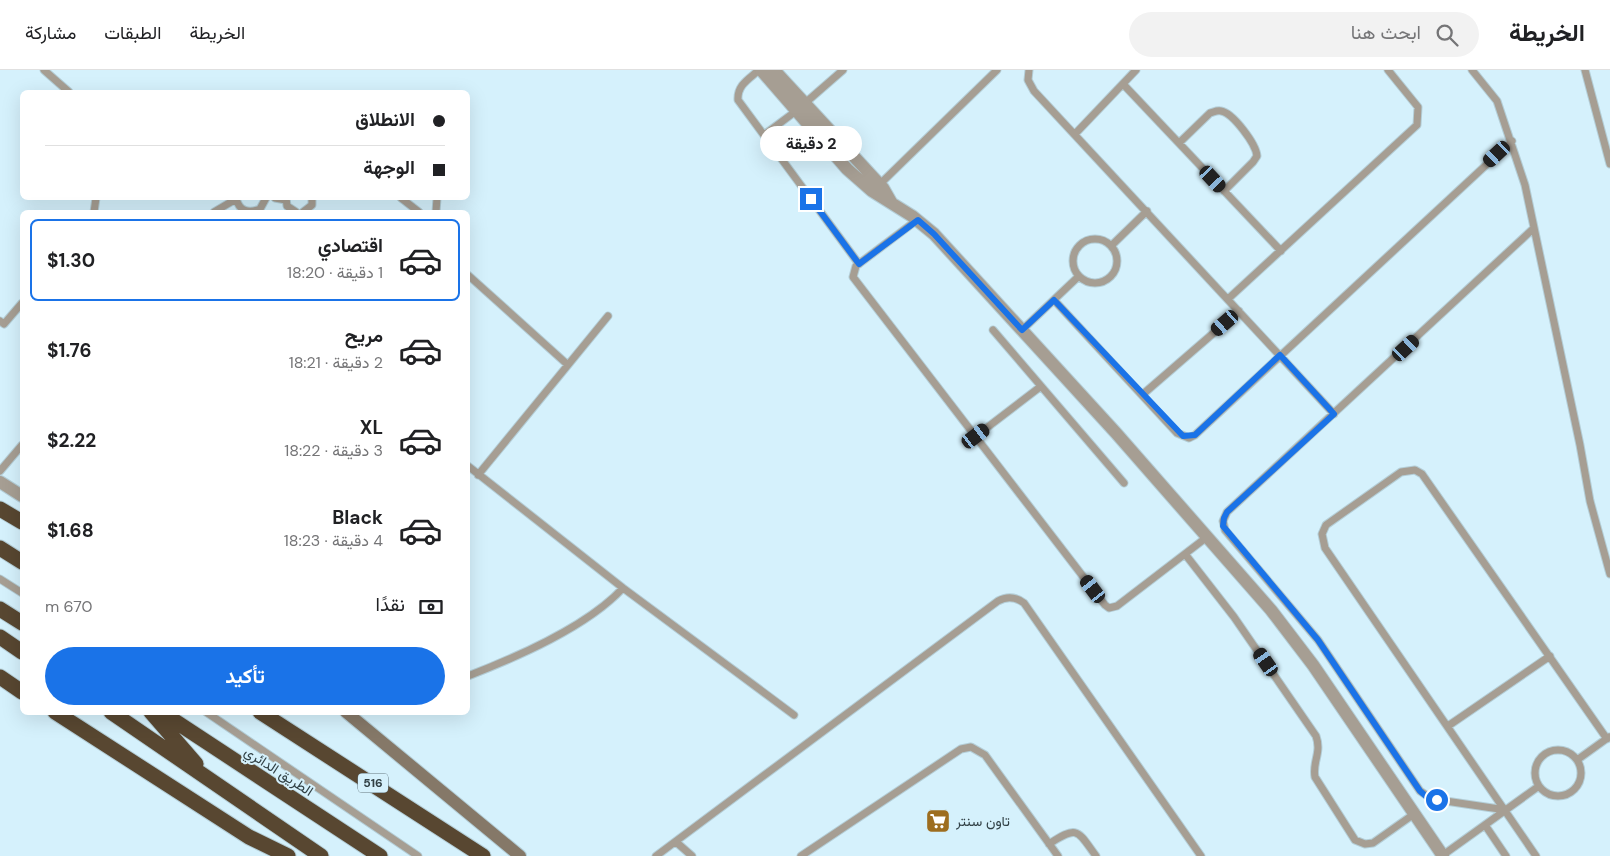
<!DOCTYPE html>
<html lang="ar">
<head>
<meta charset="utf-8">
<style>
	body { margin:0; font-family:"DM Sans",Vazirmatn,sans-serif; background:#f2f2f2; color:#202124; direction:rtl; height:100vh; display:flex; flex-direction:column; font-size:19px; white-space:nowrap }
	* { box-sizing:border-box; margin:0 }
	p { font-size:16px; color:#757577 }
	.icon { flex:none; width:28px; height:28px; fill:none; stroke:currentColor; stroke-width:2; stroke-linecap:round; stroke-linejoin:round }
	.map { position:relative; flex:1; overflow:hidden; direction:ltr }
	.side { position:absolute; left:20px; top:140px; width:450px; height:505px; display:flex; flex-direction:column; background:#fff; border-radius:8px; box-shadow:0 5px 20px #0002; direction:rtl }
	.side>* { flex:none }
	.top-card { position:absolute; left:20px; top:20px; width:450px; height:110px; border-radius:8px; box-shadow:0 5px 20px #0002; direction:rtl; display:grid; align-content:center; height:110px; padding:0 25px; background:#fff }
	.end { position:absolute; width:22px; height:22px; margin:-11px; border:6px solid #1a73e8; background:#fff; box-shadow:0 0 0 2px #fff }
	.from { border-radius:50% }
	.bubble { position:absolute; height:35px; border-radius:18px; background:#fff; box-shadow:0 5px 20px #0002; font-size:16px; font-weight:700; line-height:35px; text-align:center; direction:rtl }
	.car { position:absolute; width:15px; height:30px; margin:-15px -8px; border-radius:6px; box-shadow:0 0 4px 1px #0007; background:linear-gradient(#222 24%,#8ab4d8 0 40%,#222 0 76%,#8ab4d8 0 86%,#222 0) }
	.top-card b { display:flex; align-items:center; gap:18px; height:48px; font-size:19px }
	.top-card b+b { border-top:1px solid #e0e0e0 }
	.top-card i { width:12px; height:12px; background:#202124 }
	ul { padding:9px 0 0; list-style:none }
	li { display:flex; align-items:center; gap:15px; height:82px; margin:0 10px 8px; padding:0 15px; border:2px solid transparent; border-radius:8px }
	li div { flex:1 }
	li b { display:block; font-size:19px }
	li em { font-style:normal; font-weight:700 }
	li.active { border-color:#1a73e8 }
	li>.icon { width:45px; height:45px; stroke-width:1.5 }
	.pay { display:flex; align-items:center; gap:12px; height:55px; padding:0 25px; font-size:19px }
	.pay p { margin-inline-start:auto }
	.cta { display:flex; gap:10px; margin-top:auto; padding:10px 25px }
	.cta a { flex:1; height:58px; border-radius:30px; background:#1a73e8; color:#fff; font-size:20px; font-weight:700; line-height:58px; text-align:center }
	header { display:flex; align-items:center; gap:30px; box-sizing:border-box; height:70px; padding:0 25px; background:#fff; border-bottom:1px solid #e0e0e0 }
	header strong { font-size:24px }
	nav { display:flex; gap:28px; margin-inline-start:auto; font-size:18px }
	.search { width:350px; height:45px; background:#f2f2f2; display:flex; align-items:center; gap:12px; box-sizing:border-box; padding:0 18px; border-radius:28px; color:#757577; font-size:19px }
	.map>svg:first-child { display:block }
</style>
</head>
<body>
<header>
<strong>الخريطة</strong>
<div class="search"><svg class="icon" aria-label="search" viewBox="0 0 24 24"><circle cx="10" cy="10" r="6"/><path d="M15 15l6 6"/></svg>ابحث هنا</div>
<nav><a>الخريطة</a><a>الطبقات</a><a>مشاركة</a></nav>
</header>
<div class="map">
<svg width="1610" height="786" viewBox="0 0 1610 786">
	<rect width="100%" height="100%" fill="#d5f1fc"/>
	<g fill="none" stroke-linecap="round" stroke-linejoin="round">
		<defs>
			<path id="service" d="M44,0L69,22
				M759,0C749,9 737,15 738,30L859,194
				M1029,0L1028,10L1034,21L1334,344
				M1472,0L1497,31L1525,115L1580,375L1590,431L1610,504
				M1585,0L1610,94
				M1123,14L1281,181
				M1075,64L1136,0
				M764,65L796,41L843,0
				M1179,73L1210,43C1214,42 1217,40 1221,41C1233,43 1256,74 1257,86L1253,92L1224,121
				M879,115L997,0
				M236,128C239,141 248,144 260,139L266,128
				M275,128L286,130
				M286,128L287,136L296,142
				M401,128L419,142
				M94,142L96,128
				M214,142L236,129
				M303,142L312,135V128
				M436,142L437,128
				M917,150L856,196L853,207L1105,535L1109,538L1117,536L1207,467
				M1073 191a22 22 0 1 1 44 0a22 22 0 1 1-44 0Z
				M1112,175L1147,141
				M468,205L568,295
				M1228,229L1417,55L1418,37L1388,0
				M1054,230L1177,363L1189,368L1195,365L1512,71
				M0,251L4,254L22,233
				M993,260L1124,413
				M1022,260L1079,206
				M1142,325L1239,241
				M976,366L1040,317
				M468,396L623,518L794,645
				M0,401L22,375
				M478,405L608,246
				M1185,484L1234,547L1316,666C1322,683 1312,692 1315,707L1355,770L1365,774L1373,773L1414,744
				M0,509L22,523
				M468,606C517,587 587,557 623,518
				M206,642L418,786
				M1448,656L1550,586
				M1535 703a23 23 0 1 1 46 0a23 23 0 1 1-46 0Z
				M1577,690L1609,667
				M1506,740L1432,729L1420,721L1318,570L1225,460L1223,451L1227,442L1534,158
				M1485,755L1506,786
				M676,772L692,786
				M1049,774C1078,755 1077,760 1096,786
				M1443,785L1539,716
				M656,786L998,531C1007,526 1016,527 1024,533L1201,786
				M801,786L961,679L971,677L985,685L1058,786
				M1536,786L1325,478L1322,464L1326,455L1401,402L1415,400L1422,404L1607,669"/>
			<path id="minor" d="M761,0L847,99L872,121L912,146L934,164L1116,363L1271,540L1313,595L1443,786
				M774,0L883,118L891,132"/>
			<path id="tertiary" d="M0,412L22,426"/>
			<path id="secondary" d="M346,642L520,786"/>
			<path id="motorway" d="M0,439L22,452
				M0,478L22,492
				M0,539L22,553
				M0,567L22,582
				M0,607L22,622
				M55,642L249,767L288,786
				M111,642L321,786
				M151,642L196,694
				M161,642L380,786
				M260,642L483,786"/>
		</defs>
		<!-- service casing -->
		<use href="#service" stroke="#b4ced7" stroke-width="9"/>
		<!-- minor casing -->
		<use href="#minor" stroke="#b4ced7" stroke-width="14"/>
		<!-- tertiary casing -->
		<use href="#tertiary" stroke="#b4ced7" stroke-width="14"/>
		<!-- secondary casing -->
		<use href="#secondary" stroke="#b4ced7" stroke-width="14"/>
		<!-- motorway casing -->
		<use href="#motorway" stroke="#b4ced7" stroke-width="17"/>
		<!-- service -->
		<use href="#service" stroke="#a69e93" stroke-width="7"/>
		<!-- minor -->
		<use href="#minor" stroke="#a69e93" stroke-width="12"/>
		<!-- tertiary -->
		<use href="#tertiary" stroke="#a69e93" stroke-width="12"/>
		<!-- secondary -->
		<use href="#secondary" stroke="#857868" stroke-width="12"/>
		<!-- motorway -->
		<use href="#motorway" stroke="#584731" stroke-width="15"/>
	</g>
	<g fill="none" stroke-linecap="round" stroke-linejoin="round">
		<!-- route -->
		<path stroke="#1a73e8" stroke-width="6" d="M811,129L859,194L918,150L934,164L1022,260L1054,230L1183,366L1195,365L1280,285L1334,344L1227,442L1224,448L1223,456L1318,570L1420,721L1428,728L1437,730"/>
	</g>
	<!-- icons -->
	<defs>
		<symbol id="supermarket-square" viewBox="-11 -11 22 22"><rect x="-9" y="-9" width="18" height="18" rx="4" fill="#9d6d1f" stroke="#d5f1fc"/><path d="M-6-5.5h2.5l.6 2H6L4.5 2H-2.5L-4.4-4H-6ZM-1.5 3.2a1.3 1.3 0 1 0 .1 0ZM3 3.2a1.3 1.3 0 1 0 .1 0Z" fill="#fff"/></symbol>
	</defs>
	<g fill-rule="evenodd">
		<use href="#supermarket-square" x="924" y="737" width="28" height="28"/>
	</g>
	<g text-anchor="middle" stroke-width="4" stroke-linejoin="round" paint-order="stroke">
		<!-- shield labels -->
		<rect fill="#d5f1fc" stroke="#62757c" stroke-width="1" x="358" y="703.5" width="30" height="19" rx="4"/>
		<g font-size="12" font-weight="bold" fill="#314045">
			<text x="373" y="717">516</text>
		</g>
		<!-- street labels -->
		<g font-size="14" fill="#314045" stroke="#d5f1fc">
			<text transform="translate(279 701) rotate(33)" y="5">الطريق الدائري</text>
		</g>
		<!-- poi labels -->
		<g font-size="14" fill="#314045" stroke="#d5f1fc" text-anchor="start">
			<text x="956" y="756">تاون سنتر</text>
		</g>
	</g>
</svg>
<i class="end from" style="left:1437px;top:730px"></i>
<i class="end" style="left:811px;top:129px"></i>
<div class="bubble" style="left:760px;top:56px;width:102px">2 دقيقة</div>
<i class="car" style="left:1497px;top:84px;rotate:227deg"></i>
<i class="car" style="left:1213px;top:109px;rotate:137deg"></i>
<i class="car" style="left:1225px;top:253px;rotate:229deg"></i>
<i class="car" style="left:1406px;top:278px;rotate:47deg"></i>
<i class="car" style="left:976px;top:366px;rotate:53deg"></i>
<i class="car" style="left:1093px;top:519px;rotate:323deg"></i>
<i class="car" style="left:1266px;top:592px;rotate:325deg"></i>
<div class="top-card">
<b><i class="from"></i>الانطلاق</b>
<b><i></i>الوجهة</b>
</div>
<section class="side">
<ul>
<li class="active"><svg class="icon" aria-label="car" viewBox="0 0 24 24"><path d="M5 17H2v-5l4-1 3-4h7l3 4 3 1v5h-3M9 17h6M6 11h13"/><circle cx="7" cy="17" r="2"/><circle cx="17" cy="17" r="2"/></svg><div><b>اقتصادي</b><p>1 دقيقة · 18:20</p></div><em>$1.30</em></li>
<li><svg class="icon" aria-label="car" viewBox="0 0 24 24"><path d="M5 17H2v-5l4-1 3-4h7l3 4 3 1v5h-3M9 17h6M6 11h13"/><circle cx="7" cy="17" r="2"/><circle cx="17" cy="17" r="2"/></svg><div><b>مريح</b><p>2 دقيقة · 18:21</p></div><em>$1.76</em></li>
<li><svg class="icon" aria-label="car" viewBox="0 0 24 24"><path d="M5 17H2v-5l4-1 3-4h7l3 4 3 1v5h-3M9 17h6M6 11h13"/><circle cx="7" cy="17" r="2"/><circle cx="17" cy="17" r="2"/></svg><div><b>XL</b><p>3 دقيقة · 18:22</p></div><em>$2.22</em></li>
<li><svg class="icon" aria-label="car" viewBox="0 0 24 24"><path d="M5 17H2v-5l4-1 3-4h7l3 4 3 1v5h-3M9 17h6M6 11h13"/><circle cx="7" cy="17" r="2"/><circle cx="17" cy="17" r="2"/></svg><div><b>Black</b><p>4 دقيقة · 18:23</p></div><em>$1.68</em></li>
</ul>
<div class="pay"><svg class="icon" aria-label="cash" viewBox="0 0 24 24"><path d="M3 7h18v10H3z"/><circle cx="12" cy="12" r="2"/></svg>نقدًا<p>670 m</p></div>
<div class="cta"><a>تأكيد</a></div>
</section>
</div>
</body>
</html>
